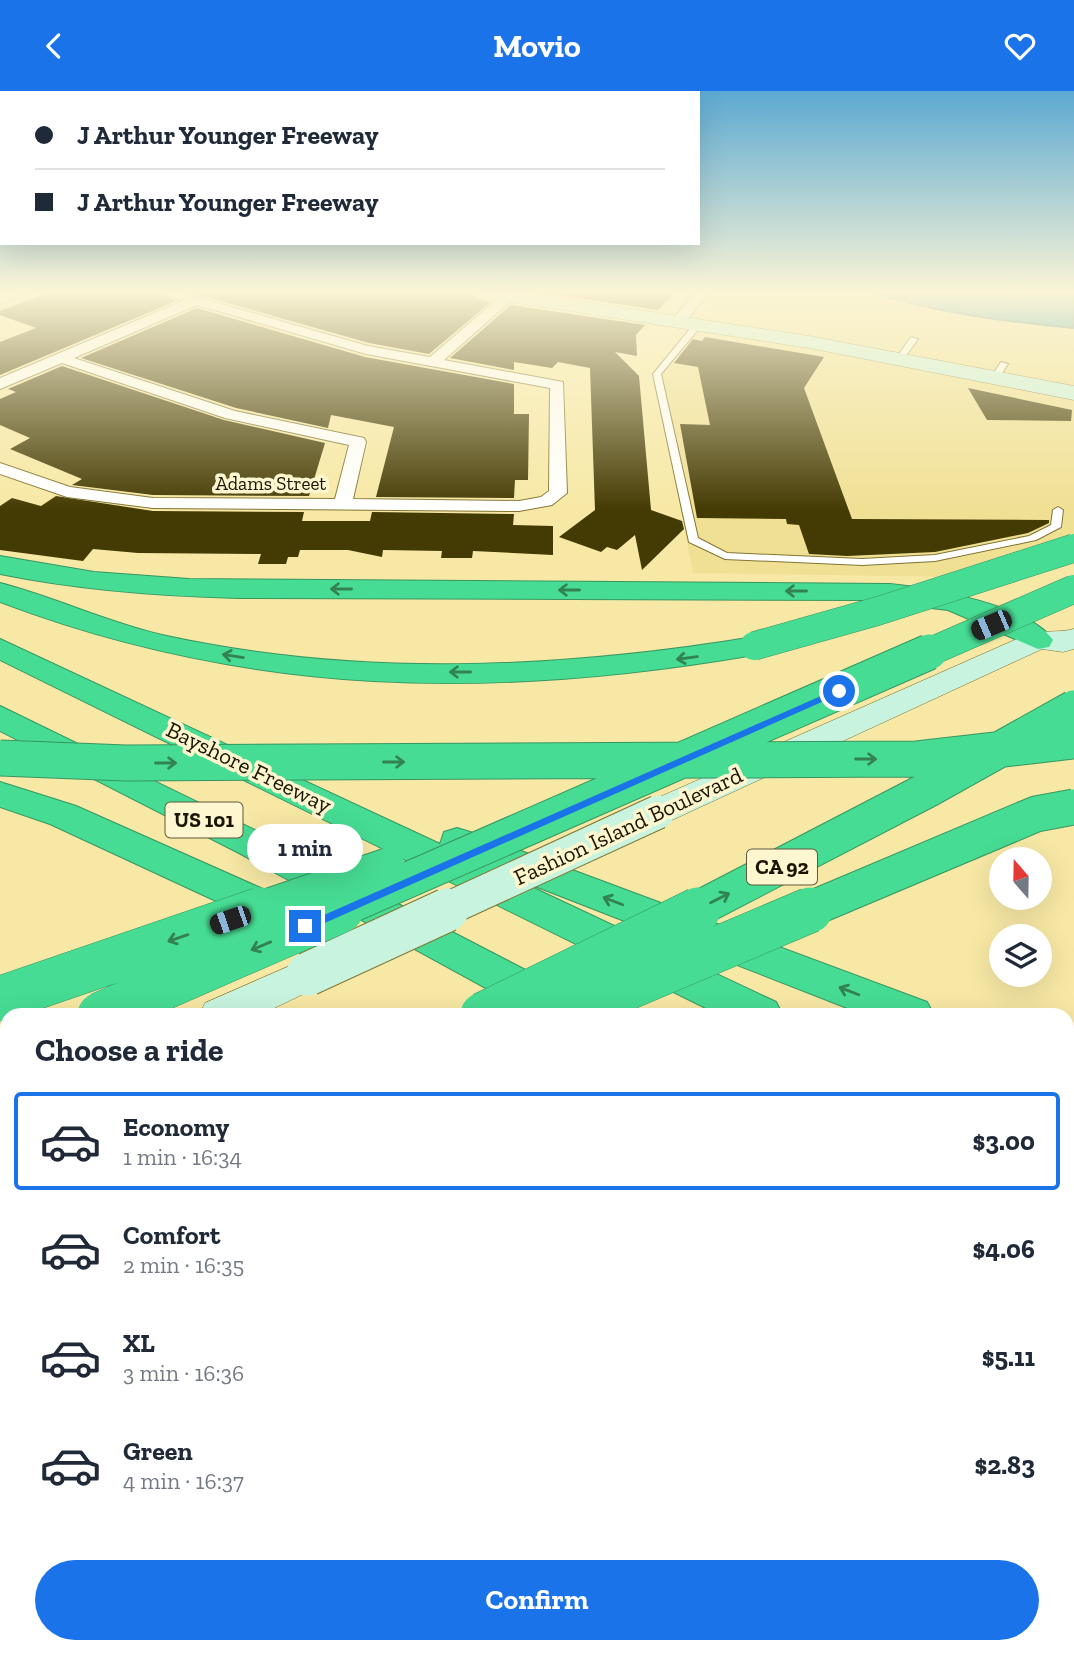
<!DOCTYPE html>
<html lang="en">
<head>
<meta charset="utf-8">
<style>
	body { margin:0; font-family:"Zilla Slab",serif; background:#f6f6f7; color:#1f2937; height:100vh; display:flex; flex-direction:column; font-size:26px; white-space:nowrap }
	* { box-sizing:border-box; margin:0 }
	p { font-size:23px; color:#747a83 }
	.icon { flex:none; width:38px; height:38px; fill:none; stroke:currentColor; stroke-width:2; stroke-linecap:round; stroke-linejoin:round }
	.map { position:relative; flex:1; overflow:hidden }
	.sheet { position:absolute; left:0px; top:917px; width:1074px; height:646px; display:flex; flex-direction:column; background:#fff; border-radius:21px 21px 0 0; box-shadow:0 7px 28px #0002 }
	.sheet>* { flex:none }
	.hud { position:absolute; left:0px; top:0px; width:700px; height:154px; box-shadow:0 7px 28px #0002; display:grid; align-content:center; height:154px; padding:0 35px; background:#fff }
	.needle { width:46px; rotate:340deg }
	.fabs { position:absolute; left:989px; top:756px; display:grid; gap:14px }
	.fabs a { display:grid; place-items:center; width:63px; height:63px; border-radius:50%; background:#fff; box-shadow:0 7px 28px #0002; font-size:35px }
	.end { position:absolute; width:32px; height:32px; margin:-16px; border:9px solid #1a73e8; background:#fff; box-shadow:0 0 0 4px #fff }
	.from { border-radius:50% }
	.bubble { position:absolute; height:49px; border-radius:24px; background:#fff; box-shadow:0 7px 28px #0002; font-size:23px; font-weight:700; line-height:49px; text-align:center }
	.car { position:absolute; width:21px; height:42px; margin:-21px -10px; border-radius:9px; box-shadow:0 0 5px 2px #0007; background:linear-gradient(#222 24%,#8ab4d8 0 40%,#222 0 76%,#8ab4d8 0 86%,#222 0) }
	.hud b { display:flex; align-items:center; gap:24px; height:66px; font-size:26px }
	.hud b+b { border-top:2px solid #e0e1e3 }
	.hud i { width:18px; height:18px; background:#1f2937 }
	ul { padding:0; list-style:none }
	li { display:flex; align-items:center; gap:21px; height:98px; margin:0 14px 10px; padding:0 21px; border:4px solid transparent; border-radius:7px }
	li div { flex:1 }
	li b { display:block; font-size:26px }
	li em { font-style:normal; font-weight:700 }
	li.active { border-color:#1a73e8 }
	li>.icon { width:63px; height:63px; stroke-width:1.5 }
	h2 { padding:0 35px; font-size:32px; line-height:84px }
	.button { display:flex; gap:14px; margin-top:auto; padding:14px 35px }
	.button a { flex:1; height:80px; border-radius:42px; background:#1a73e8; color:#fff; font-size:28px; font-weight:700; line-height:80px; text-align:center }
	header { display:flex; justify-content:space-between; align-items:center; height:91px; padding:0 35px; background:#1a73e8; color:#fff; font-size:32px; font-weight:700 }
	.map>svg:first-child { display:block }
</style>
</head>
<body>
<header><svg class="icon" aria-label="back" viewBox="0 0 24 24"><path d="M15 5l-7 7 7 7"/></svg>Movio<svg class="icon" aria-label="heart" viewBox="0 0 24 24"><path d="M12 20l-8-8c-3-5 5-10 8-4 3-6 11-1 8 4z"/></svg></header>
<div class="map">
<svg width="1074" height="1562" viewBox="0 0 1074 1562">
	<rect width="100%" height="100%" fill="#f7e8a5"/>
	<!-- built -->
	<path fill="#f0e094" d="M727,200H867L893,208L1025,234L1074,238V446L954,486L693,482L654,279L696,229Z"/>
	<!-- water -->
	<path fill="#2b99b2" stroke="#26717d" stroke-width="2" d="M867,200H1074V237C1005,231 933,221 867,200Z"/>
	<!-- building -->
	<path fill="#443a03" d="M53,200H152L176,210L0,284V251L36,237L0,224V220Z
		M185,200H467L477,208L491,211L429,263L369,252Z
		M531,200H676L658,219Z
		M511,214L645,234L636,244L637,265L615,261L639,285L651,419L682,430L684,438L642,479L635,444L617,459L607,456L601,461L559,446L595,419L590,277L558,271L552,277L514,271V279L450,267Z
		M197,217L365,266L514,293V323H529L528,389H515L514,407L376,406L394,336L331,324L328,337L236,317L81,267Z
		M705,246L824,266L804,297L852,428L1049,429V432L1028,442L935,461L847,465L809,463L799,434L787,433L786,428L697,427L680,333L710,334L698,276L674,272L693,248L702,250Z
		M62,275L224,329L325,352L309,405L153,404L72,394L82,388L10,358L30,347L0,334V308L16,301L8,298Z
		M968,297L1072,319L1071,330L987,329Z
		M56,405L153,420L304,421L302,430H370L372,421L514,423L513,434L553,435V464L473,460L472,467H441L442,460L383,459L382,466L348,459H300L298,466H288L286,473H258L261,463L138,462L93,458L83,470L0,459V415L12,407L41,415Z"/>
	<g fill="none" stroke-linecap="round" stroke-linejoin="round">
		<defs>
			<path id="lane" d="M694,233L701,235L661,283L698,447L727,462L862,468L935,464L1029,445L1051,434L1053,419L1058,416L1063,419L1061,436L1036,449L935,470L862,474L725,468L689,451L653,283Z
				M911,246L918,248L903,269H897L896,267Z
				M1001,271L1008,273L998,288H992L991,286Z
				M1068,1428L1074,1431V1453L1068,1450Z"/>
			<path id="street" d="M13,200H32L0,213V204Z
				M155,200H176L368,255L430,266L507,200H522L444,269L563,291L567,402L552,414L519,420L153,417L67,406L0,383V372L70,396L153,407L335,408L349,354L225,327L62,272L0,298V287L183,210ZM197,214L366,263L550,297L549,400L541,406L519,410L353,408L366,351L364,347L235,320L74,267Z
				M696,200H710L682,235H672L670,232Z"/>
			<path id="secondary" d="M469,200H514L809,245L1074,295V309L809,257L478,206Z
				M1074,538V558L1063,561L1042,558L670,730L658,733L646,730L641,721L646,712L1028,543C1043,539 1058,542 1074,538Z
				M308,867L322,872L328,883L322,894L260,924H199L205,912Z
				M7,1005V1046L0,1049V1008Z"/>
			<path id="highway" d="M0,465L94,481L189,488L890,493C931,497 1029,514 1053,549L1049,556L1038,558L948,519L864,509L238,507C157,505 79,499 0,483Z
				M0,492C55,506 106,531 162,544C357,587 558,578 754,546L765,548L770,555L765,562L754,564C493,609 251,606 0,511Z
				M0,548L440,753L444,741L457,737L470,741L927,911L934,924H865L504,783L776,911L783,924H720L0,569Z
				M0,615L265,744L566,900L572,912L566,924H535L239,762L0,640Z
				M0,691L76,715L263,798L300,806L306,817L300,828L286,832L242,822L50,733L0,716Z
				M7,945V1019H0V948Z
				M1068,958L1074,960V998L1068,996Z
				M1068,1018L1074,1019V1102L1068,1100Z
				M7,1118V1166L0,1169V1121Z
				M1068,1162L1074,1165V1217L1068,1214Z
				M1068,1250L1074,1252V1307L1068,1305Z
				M7,1318V1376L0,1378V1320Z"/>
		</defs>
		<!-- lane casing -->
		<use href="#lane" stroke="#837533" stroke-width="2"/>
		<!-- street casing -->
		<use href="#street" stroke="#837533" stroke-width="2"/>
		<!-- secondary casing -->
		<use href="#secondary" stroke="#837533" stroke-width="1"/>
		<!-- highway casing -->
		<use href="#highway" stroke="#379660" stroke-width="2"/>
		<!-- lane -->
		<use href="#lane" fill="#fff" fill-rule="evenodd"/>
		<!-- street -->
		<use href="#street" fill="#fff" fill-rule="evenodd"/>
		<!-- secondary -->
		<use href="#secondary" fill="#c8f4df" fill-rule="evenodd"/>
		<!-- highway -->
		<use href="#highway" fill="#47dc93" fill-rule="evenodd"/>
		<defs>
			<path id="secondary-bridge-far1" d="M443,820L658,721"/>
			<path id="secondary-bridge" d="M308,883L447,819"/>
			<path id="highway-bridge-far2" d="M754,555L878,520L1074,457
				M925,563L1074,498"/>
			<path id="highway-bridge-far1" d="M0,667L126,672L917,668L1074,650
				M255,820L387,775
				M337,820L929,561
				M694,820L929,698L1074,617
				M806,820L1036,723L1074,716"/>
			<path id="highway-bridge" d="M0,908L260,819
				M100,924L341,819
				M483,924L698,819
				M562,924L810,819"/>
		</defs>
		<!-- secondary-bridge-far1 casing -->
		<use href="#secondary-bridge-far1" stroke="#837533" stroke-width="35" stroke-linecap="butt"/>
		<!-- secondary-bridge casing -->
		<use href="#secondary-bridge" stroke="#837533" stroke-width="45" stroke-linecap="butt"/>
		<!-- highway-bridge-far2 casing -->
		<use href="#highway-bridge-far2" stroke="#379660" stroke-width="29" stroke-linecap="butt"/>
		<!-- highway-bridge-far1 casing -->
		<use href="#highway-bridge-far1" stroke="#379660" stroke-width="37" stroke-linecap="butt"/>
		<!-- highway-bridge casing -->
		<use href="#highway-bridge" stroke="#379660" stroke-width="46" stroke-linecap="butt"/>
		<!-- secondary-bridge-far1 -->
		<use href="#secondary-bridge-far1" stroke="#c8f4df" stroke-width="33"/>
		<!-- secondary-bridge -->
		<use href="#secondary-bridge" stroke="#c8f4df" stroke-width="43"/>
		<!-- highway-bridge-far2 -->
		<use href="#highway-bridge-far2" stroke="#47dc93" stroke-width="28"/>
		<!-- highway-bridge-far1 -->
		<use href="#highway-bridge-far1" stroke="#47dc93" stroke-width="35"/>
		<!-- highway-bridge -->
		<use href="#highway-bridge" stroke="#47dc93" stroke-width="45"/>
	</g>
	<!-- one-way arrows -->
	<defs><path id="oneway-shaft" d="M-6 0H5M1.5-3L5.5 0L1.5 3" fill="none" stroke-width="1.6" stroke-linecap="round" stroke-linejoin="round" transform="scale(1.75)"/></defs>
	<g stroke="#338251">
		<use href="#oneway-shaft" transform="translate(341 498) rotate(-180)"/>
		<use href="#oneway-shaft" transform="translate(569 499) rotate(-180)"/>
		<use href="#oneway-shaft" transform="translate(796 500) rotate(-180)"/>
		<use href="#oneway-shaft" transform="translate(233 565) rotate(-171)"/>
		<use href="#oneway-shaft" transform="translate(687 567) rotate(172)"/>
		<use href="#oneway-shaft" transform="translate(460 581) rotate(180)"/>
		<use href="#oneway-shaft" transform="translate(866 668)"/>
		<use href="#oneway-shaft" transform="translate(394 671)"/>
		<use href="#oneway-shaft" transform="translate(166 672)"/>
		<use href="#oneway-shaft" transform="translate(720 807) rotate(-27)"/>
		<use href="#oneway-shaft" transform="translate(613 810) rotate(-159)"/>
		<use href="#oneway-shaft" transform="translate(178 847) rotate(161)"/>
		<use href="#oneway-shaft" transform="translate(261 855) rotate(157)"/>
		<use href="#oneway-shaft" transform="translate(849 900) rotate(-159)"/>
	</g>
	<!-- sky -->
	<linearGradient id="sky" x2="0" y2="1"><stop stop-color="#5ca9d2"/><stop offset="0.48" stop-color="#fbf5d6"/><stop offset="1" stop-color="#fbf5d6" stop-opacity="0"/></linearGradient>
	<rect width="1074" height="419" fill="url(#sky)"/>
	<!-- route -->
	<path fill="#1a73e8" d="M839,597L842,602L309,839H301L299,835Z"/>
	<g text-anchor="middle" stroke-width="7" stroke-linejoin="round" paint-order="stroke">
		<!-- far-street labels -->
		<g font-size="19" fill="#1a1400" stroke="#fef6ce">
			<text x="271" y="399">Adams Street</text>
		</g>
		<!-- shield labels -->
		<g fill="#fef6ce" stroke="#5e583e" stroke-width="2">
			<rect x="165.5" y="711.5" width="77" height="35" rx="5"/>
			<rect x="747" y="758.5" width="70" height="35" rx="5"/>
		</g>
		<g font-size="21" font-weight="bold" fill="#1a1400">
			<text x="204" y="736">US 101</text>
			<text x="782" y="783">CA 92</text>
		</g>
		<!-- street labels -->
		<g font-size="23" fill="#1a1400" stroke="#fef6ce">
			<text transform="translate(249 676) rotate(26)" y="8">Bayshore Freeway</text>
			<text transform="translate(628 735) rotate(-25)" y="8">Fashion Island Boulevard</text>
		</g>
	</g>
</svg>
<div class="fabs">
<a><svg class="needle" viewBox="-14 -14 28 28"><path d="M0-13l5 13h-10z" fill="#e53935"/><path d="M0 13l5-13h-10z" fill="#747a83"/></svg></a>
<a><svg class="icon" aria-label="layers" viewBox="0 0 24 24"><path d="M12 4l9 5-9 5-9-5zM3 14l9 5 9-5"/></svg></a>
</div>
<i class="end from" style="left:839px;top:600px"></i>
<i class="end" style="left:305px;top:835px"></i>
<div class="bubble" style="left:247px;top:733px;width:116px">1 min</div>
<i class="car" style="left:991px;top:534px;rotate:247deg"></i>
<i class="car" style="left:230px;top:829px;rotate:251deg"></i>
<div class="hud">
<b><i class="from"></i>J Arthur Younger Freeway</b>
<b><i></i>J Arthur Younger Freeway</b>
</div>
<section class="sheet">
<h2>Choose a ride</h2>
<ul>
<li class="active"><svg class="icon" aria-label="car" viewBox="0 0 24 24"><path d="M5 17H2v-5l4-1 3-4h7l3 4 3 1v5h-3M9 17h6M6 11h13"/><circle cx="7" cy="17" r="2"/><circle cx="17" cy="17" r="2"/></svg><div><b>Economy</b><p>1 min · 16:34</p></div><em>$3.00</em></li>
<li><svg class="icon" aria-label="car" viewBox="0 0 24 24"><path d="M5 17H2v-5l4-1 3-4h7l3 4 3 1v5h-3M9 17h6M6 11h13"/><circle cx="7" cy="17" r="2"/><circle cx="17" cy="17" r="2"/></svg><div><b>Comfort</b><p>2 min · 16:35</p></div><em>$4.06</em></li>
<li><svg class="icon" aria-label="car" viewBox="0 0 24 24"><path d="M5 17H2v-5l4-1 3-4h7l3 4 3 1v5h-3M9 17h6M6 11h13"/><circle cx="7" cy="17" r="2"/><circle cx="17" cy="17" r="2"/></svg><div><b>XL</b><p>3 min · 16:36</p></div><em>$5.11</em></li>
<li><svg class="icon" aria-label="car" viewBox="0 0 24 24"><path d="M5 17H2v-5l4-1 3-4h7l3 4 3 1v5h-3M9 17h6M6 11h13"/><circle cx="7" cy="17" r="2"/><circle cx="17" cy="17" r="2"/></svg><div><b>Green</b><p>4 min · 16:37</p></div><em>$2.83</em></li>
</ul>
<div class="button"><a>Confirm</a></div>
</section>
</div>
</body>
</html>
